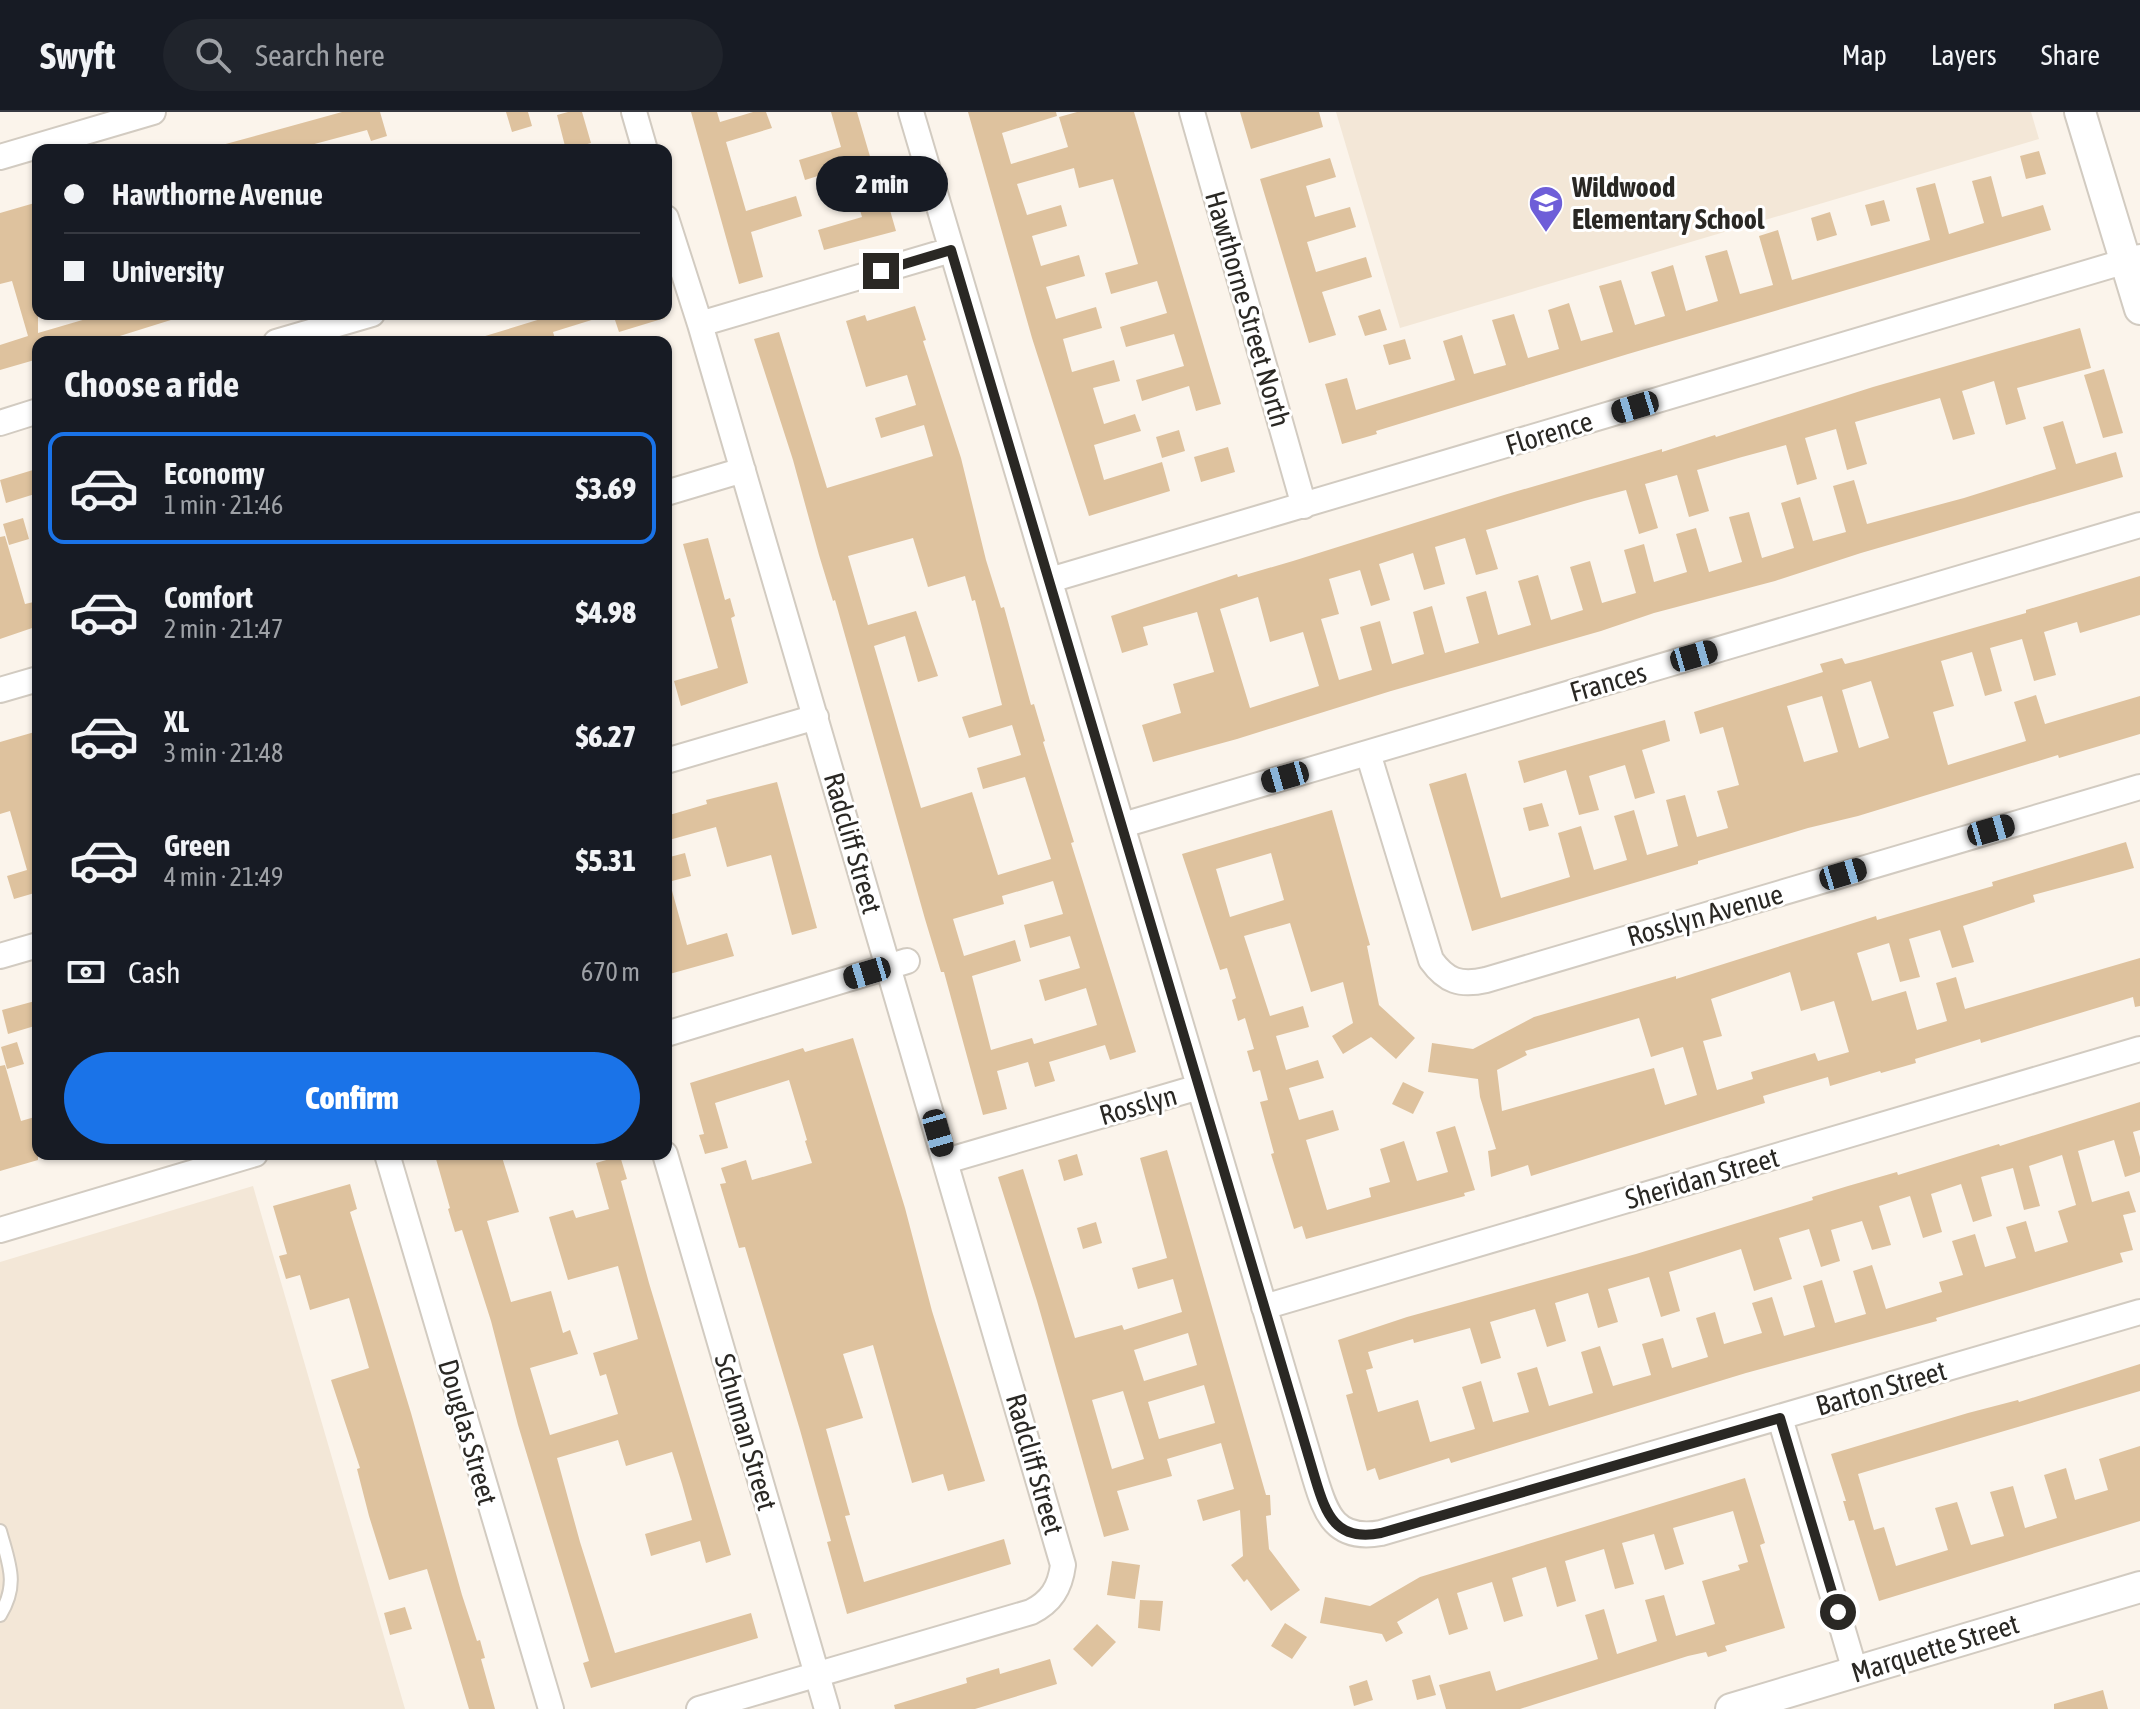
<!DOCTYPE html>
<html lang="en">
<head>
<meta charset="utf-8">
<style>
	body { margin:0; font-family:"Asap Condensed",sans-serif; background:#20242c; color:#f1f3f6; height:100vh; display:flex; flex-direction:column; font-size:30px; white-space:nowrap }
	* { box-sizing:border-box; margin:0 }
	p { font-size:26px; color:#9ea1a6 }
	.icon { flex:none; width:44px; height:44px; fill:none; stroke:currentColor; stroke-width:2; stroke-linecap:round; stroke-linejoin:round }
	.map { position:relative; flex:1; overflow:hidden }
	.sheet { position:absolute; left:32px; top:224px; width:640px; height:824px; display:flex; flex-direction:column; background:#171b24; border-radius:16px; box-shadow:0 2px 6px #0004 }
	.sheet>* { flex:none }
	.guide { position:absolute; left:32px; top:32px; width:640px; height:176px; border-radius:16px; box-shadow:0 2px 6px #0004; display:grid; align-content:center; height:176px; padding:0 32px; background:#171b24 }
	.end { position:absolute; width:36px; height:36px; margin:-18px; border:10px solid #2a2824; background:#fff; box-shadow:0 0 0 4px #fff }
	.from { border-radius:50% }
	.bubble { position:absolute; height:56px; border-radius:28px; background:#171b24; box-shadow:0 2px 6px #0004; font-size:26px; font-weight:800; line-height:56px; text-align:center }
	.car { position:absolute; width:24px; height:48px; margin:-24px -12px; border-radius:10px; box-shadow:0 0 6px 2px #0007; background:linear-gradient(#222 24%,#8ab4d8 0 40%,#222 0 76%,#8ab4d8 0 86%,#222 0) }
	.guide b { display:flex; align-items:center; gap:28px; height:76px; font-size:30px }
	.guide b+b { border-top:2px solid #363941 }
	.guide i { width:20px; height:20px; background:#f1f3f6 }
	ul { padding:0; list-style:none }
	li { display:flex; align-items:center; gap:24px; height:112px; margin:0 16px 12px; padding:0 16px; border:4px solid transparent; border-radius:16px }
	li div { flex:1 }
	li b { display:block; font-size:30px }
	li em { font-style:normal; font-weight:800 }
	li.current { border-color:#1a73e8 }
	li>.icon { width:72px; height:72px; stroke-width:1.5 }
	h2 { padding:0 32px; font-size:36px; line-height:96px }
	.pay { display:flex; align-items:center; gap:20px; height:88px; padding:0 32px; font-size:30px }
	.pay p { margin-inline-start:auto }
	.cta { display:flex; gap:16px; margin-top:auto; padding:16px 32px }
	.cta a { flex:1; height:92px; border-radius:48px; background:#1a73e8; color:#fff; font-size:32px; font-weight:800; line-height:92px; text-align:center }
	header { display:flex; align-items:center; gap:48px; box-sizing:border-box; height:112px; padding:0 40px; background:#171b24; border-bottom:2px solid #363941 }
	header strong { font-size:38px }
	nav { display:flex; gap:44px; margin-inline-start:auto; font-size:28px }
	.search { width:560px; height:72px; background:#20242c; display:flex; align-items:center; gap:20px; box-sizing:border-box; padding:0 28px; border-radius:44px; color:#9ea1a6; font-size:30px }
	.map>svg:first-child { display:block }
</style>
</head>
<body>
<header>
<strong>Swyft</strong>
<div class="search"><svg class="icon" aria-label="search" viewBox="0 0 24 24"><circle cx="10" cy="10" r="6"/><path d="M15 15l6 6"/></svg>Search here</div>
<nav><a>Map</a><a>Layers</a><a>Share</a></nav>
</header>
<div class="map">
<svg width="2140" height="1597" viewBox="0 0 2140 1597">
	<rect width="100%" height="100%" fill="#fbf4eb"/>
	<!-- built -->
	<path fill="#f3e7d7" d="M1336,0H2031L2039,27L1400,216Z
		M253,1074L405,1597H0V1150Z"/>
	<!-- building -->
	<path fill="#dec29e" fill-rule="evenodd" d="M342,0H380L387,24L371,29L367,18L292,38H223L222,33Z
		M506,0H528L532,14L512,20Z
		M568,0H582L591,31L566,38L557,3Z
		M691,0H717L720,10L753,0H766L772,16L726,30L746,99L796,84L802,104L751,120L763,165L739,172Z
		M831,0H857L881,82L885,81L896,119L824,138L818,118L862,105L847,55L805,68L799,48L841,35Z
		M968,0H1056L1057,4L1002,21L1011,52L1068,35L1059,5L1077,0H1134L1221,292L1196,299L1189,274L1142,289L1136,268L1184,254L1174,222L1126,235L1120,215L1167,201L1157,169L1111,182L1105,161L1138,152L1113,67L1079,76L1074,56L1017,72L1027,103L1061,93L1067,114L1032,124L1041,154L1079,143L1085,164L1046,175L1056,207L1096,195L1102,216L1063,227L1072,260L1114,248L1120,269L1093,276L1104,312L1135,302L1141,319L1094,333L1104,368L1162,350L1170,379L1089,404L1032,226Z
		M1240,0H1319L1323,15L1251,37Z
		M2039,39L2046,62L2026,67L2020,44Z
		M1330,46L1336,65L1306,74L1315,105L1350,95L1356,115L1307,130L1316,160L1366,145L1372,165L1322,180L1336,223L1309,231L1260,67Z
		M1991,64L2002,105L2043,93L2051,118L1628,242L1376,319L1377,322L1342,332L1325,272L1347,266L1356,298L1455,268L1443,229L1462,223L1474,262L1506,253L1492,208L1514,202L1528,246L1559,237L1548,198L1569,191L1581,229L1613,220L1599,174L1621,168L1635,213L1665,204L1651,160L1673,153L1686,199L1718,189L1705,144L1727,138L1740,182L1773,173L1759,124L1778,118L1792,168L1930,128L1916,76L1935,71L1949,122L1984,111L1972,69Z
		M1884,88L1890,109L1871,114L1865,93Z
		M38,90V161L32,163L38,182V221L103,202H174V207L107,228L38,230V247L0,258V233L28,224L12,169L0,172V101Z
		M1830,100L1837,123L1817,129L1811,106Z
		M915,194L926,228L923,229L961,346L986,448L1001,496L1004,495L1031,593L1034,592L1045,629L1043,630L1074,730L1071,731L1136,940L1110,948L1105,933L1049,950L1055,969L1035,975L1028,950L997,959L1007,997L983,1003L944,860H941L925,807L835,488L833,489L819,443L793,348L754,227L779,220L827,376L933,344L924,313L881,326L875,306L916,293L907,263L866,275L846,209L865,203L867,209ZM913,426L928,475L965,464L972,489L975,488L1002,593L962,605L969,626L1012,613L1021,643L977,656L983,677L1025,665L1051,747L998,763L972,680L921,696L874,534L905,524L918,570L938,564L916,499L868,513L848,444ZM1053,769L1063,802L1024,813L1030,836L1070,824L1080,856L1039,868L1045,889L1086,876L1097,913L1034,932L1032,926L991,938L972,864L1021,849L1015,828L964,844L953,807L1004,792L1002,784Z
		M1380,197L1387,218L1365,224L1358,204Z
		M557,202H597L598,206L553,220L556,230H483L482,225Z
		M613,202H664L665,206L619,220Z
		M2080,216L2091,256L2017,276L2026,307L2006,313L1994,269L1962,279L1975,322L1953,328L1940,286L1901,297L1855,310L1867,352L1847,358L1836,317L1805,326L1817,367L1797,373L1786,333L1742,345L1697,358L1709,399L1689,405L1677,363L1645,372L1658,416L1639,422L1626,378L1584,389L1486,418L1498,457L1476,463L1465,426L1435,435L1445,472L1424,478L1413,441L1379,452L1390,488L1371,494L1360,458L1329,467L1339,502L1321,507L1339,568L1372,558L1360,515L1380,509L1392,552L1424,542L1413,500L1432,494L1445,541L1479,531L1466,485L1486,479L1498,523L1531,513L1518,469L1538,463L1551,508L1583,498L1570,455L1590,449L1602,491L1636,481L1624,438L1644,432L1654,470L1687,460L1676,422L1696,416L1709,460L1742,450L1729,405L1749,400L1762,446L1794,436L1781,391L1800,385L1813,429L1846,420L1833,374L1854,368L1867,412L1964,386L2056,357L2043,315L2063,309L2076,352L2116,340L2123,365L1861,441L1775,469L1654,501L1601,519L1391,579L1237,627L1153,650L1142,613L1181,601L1173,572L1214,560L1197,500L1143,515L1148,533L1122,541L1111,504L1237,462L1238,465L1293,449L1504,383L1662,337V340L1715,323L1716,325L1873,275ZM1258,485L1270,530L1303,520L1319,574L1250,596L1220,497Z
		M1405,227L1411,247L1389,253L1383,233Z
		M2104,257L2123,321L2103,326L2084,263Z
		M1179,318L1185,339L1162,346L1156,325Z
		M1228,335L1235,360L1201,370L1194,345Z
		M33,358L38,381L6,391L0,368Z
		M23,406L29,427L9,433L3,412Z
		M5,424L25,492L38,489V514L0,527V425Z
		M708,426L725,488L730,486L735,504L731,506L748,571L681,594L674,569L718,556L683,432Z
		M2140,464V503L2080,521L2077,510L2044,520L2056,563L2034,569L2022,527L1990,536L2002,579L1985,584L1972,540L1941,549L1954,594L1933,600L1948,653L2026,629L2014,590L2036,583L2045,612L2140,584V622L2059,646L2058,643L1858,704L1808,716L1698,749V752L1472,819L1429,672L1466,661L1501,786L1570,765L1558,721L1581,714L1594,758L1627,748L1614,704L1634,698L1647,743L1678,734L1666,688L1685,683L1697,725L1728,716L1717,679L1739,673L1723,615L1700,622L1694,600L1823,560L1820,552L1842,546L1845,552L1861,548L2026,501V498ZM1871,569L1889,626L1859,636L1842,578ZM1822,584L1838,640L1804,650L1787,594Z
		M1665,608L1670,629L1642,638L1655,681L1635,687L1625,653L1589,664L1599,698L1579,703L1566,658L1524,671L1518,649Z
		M38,619V693L33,695L38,712V780L14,787L7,764L27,758L10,699L0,702V630Z
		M777,670L817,816L792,823L771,743L727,755L716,715L669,728L666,719V704L707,692L706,688Z
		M1542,691L1549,714L1529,719L1523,696Z
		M1332,698L1370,833L1367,834L1379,893L1415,926L1396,947L1371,925L1343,942L1332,924L1353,911L1343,870L1311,880L1290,811L1244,824L1270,904L1303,894L1309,915L1276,924L1286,958L1318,948L1324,966L1289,976L1299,1008L1333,998L1339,1018L1306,1028L1327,1098L1371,1085L1369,1076L1390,1070L1380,1037L1404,1029L1417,1069L1448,1060L1436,1020L1455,1014L1475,1078L1464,1081L1465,1084L1306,1127L1302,1114L1294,1117L1271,1042L1274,1041L1260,990L1268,988L1260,958L1253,960L1247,939L1254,937L1245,906L1238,909L1232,888L1236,886L1227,856L1220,858L1182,742ZM1271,741L1284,788L1230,805L1216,757Z
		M2126,730L2134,756L2033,783L2035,790L1963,814L1974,850L1952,856L1940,818L1909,827L1920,865L1900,870L1889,831L1857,841L1872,889L1906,879L1917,918L1947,909L1936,871L1956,865L1965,897L2140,846V894L2135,895L2133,885L1981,931L1980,927L1915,947L1916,951L1881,961L1880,959L1830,974L1828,965L1763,984L1765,991L1531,1064L1528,1053L1491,1065L1488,1039L1496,1037L1480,985L1478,967L1428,960L1432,931L1473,937L1534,905L1676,864V867L1876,804L1877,808L1993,774L1992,770ZM1790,860L1801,899L1834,889L1849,940L1818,949L1815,941L1751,960L1753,967L1717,978L1703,929L1722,924L1711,887ZM1639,906L1651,945L1683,935L1697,983L1665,993L1654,956L1502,999L1497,958L1527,943L1525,939Z
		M685,741L691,764L672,769L666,746Z
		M671,775L687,833L727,821L734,844L666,863V776Z
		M35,889L38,913L8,922L2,898Z
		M853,926L905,1096L932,1199L985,1369L948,1379L943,1362L912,1371L873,1233L843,1242L863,1306L826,1317L850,1403L845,1404L864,1470L1004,1427L1011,1452L847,1502L827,1430L831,1429L800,1318L745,1135L739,1136L720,1072L726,1071L721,1056L746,1048L752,1068L812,1051L805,1029L807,1028L789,968L715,991L728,1036L705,1042L699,1023L704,1022L690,971L803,936L805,940Z
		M17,930L24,952L7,957L1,935Z
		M5,953L21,1009L38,1004V1048L0,1059V954Z
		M1403,970L1424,980L1413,1002L1392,992Z
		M2140,990V1018L2133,1020L2140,1045V1060L2125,1065L2114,1028L2078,1039L2092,1090L2129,1079L2136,1100L2123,1103L2133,1138L2120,1141L2123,1150L1936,1206L1937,1209L1746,1261L1451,1351L1449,1346L1379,1368L1375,1356L1367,1359L1346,1283L1353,1281L1338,1228L1407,1205L1636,1142L1813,1088L1812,1085L1848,1074L1897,1060L1898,1063L1999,1032L2000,1034ZM2062,1043L2076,1093L2058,1099L2068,1130L2035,1140L2026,1109L2006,1115L2016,1146L1985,1155L1975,1122L1952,1129L1963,1163L1939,1170L1942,1180L1886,1197L1872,1153L1853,1159L1866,1202L1835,1211L1822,1168L1803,1174L1815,1215L1784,1224L1772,1185L1752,1191L1762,1221L1724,1232L1715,1200L1696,1206L1708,1245L1672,1256L1663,1226L1642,1232L1651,1263L1613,1274L1600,1234L1581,1240L1593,1281L1549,1294L1537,1255L1517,1261L1529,1300L1493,1310L1481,1269L1462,1275L1475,1317L1430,1330L1418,1288L1378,1300L1366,1258L1373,1256L1368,1240L1413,1227L1414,1231L1470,1216L1481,1252L1501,1246L1490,1210L1535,1197L1547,1235L1566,1229L1555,1191L1588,1181L1598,1216L1618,1210L1608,1177L1649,1165L1661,1205L1680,1199L1669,1160L1741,1137L1754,1179L1792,1167L1779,1126L1809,1117L1821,1155L1840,1149L1831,1118L1862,1109L1872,1138L1891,1133L1879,1094L1910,1084L1923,1126L1942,1120L1931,1082L1961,1072L1973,1110L1992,1104L1981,1065L2013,1056L2024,1098L2040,1094L2029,1054Z
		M1167,1038L1266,1383H1270L1271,1403L1266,1404L1269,1437L1300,1478L1271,1499L1247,1467L1244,1470L1231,1453L1243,1444L1240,1398L1203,1409L1197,1388L1234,1377L1221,1331L1167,1347L1172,1364L1117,1379L1129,1418L1104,1425L1037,1189L998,1065L1023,1057L1075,1226L1122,1213L1124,1218L1182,1200L1173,1167L1138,1177L1132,1156L1167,1146L1140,1046ZM1188,1221L1197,1253L1144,1269L1134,1238ZM1204,1273L1215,1311L1159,1327L1148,1290ZM1123,1279L1144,1347L1112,1357L1092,1288Z
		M455,1042H501L519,1100L487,1109L511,1190L551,1179L563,1221L570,1218L578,1242L530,1256L550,1323L618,1302L606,1262L600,1264L593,1241L638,1227L618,1154L568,1168L549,1105L573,1098L576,1106L609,1097L596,1051L620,1044L627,1067L621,1069L649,1171L731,1443L706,1451L700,1429L651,1444L645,1422L692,1408L682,1372L672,1340L626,1354L618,1328L557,1346L580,1430L615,1541L751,1501L758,1526L591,1576L583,1551L589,1549L518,1313L491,1209L462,1118L455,1120L448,1097L450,1096L436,1047Z
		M1077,1042L1083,1063L1064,1069L1058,1048Z
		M350,1072L357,1097L350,1100L411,1301L462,1483L477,1529L480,1528L485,1546L481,1547L495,1597H469L427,1457L389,1468L369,1404L357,1357L360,1356L331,1268L369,1256L349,1186L310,1198L300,1163L286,1167L279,1144L287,1142L273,1094Z
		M1096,1110L1102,1131L1083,1137L1077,1116Z
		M2140,1252V1279L1858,1362L1874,1418L1884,1415L1896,1454L1948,1438L1935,1396L1957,1390L1971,1433L2004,1424L1990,1380L2013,1374L2025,1416L2057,1406L2044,1363L2066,1356L2075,1388L2108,1378L2099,1347L2140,1334V1409L1879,1489L1854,1408L1849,1409L1843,1389H1846L1831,1342L1968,1301L2018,1288L2019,1290Z
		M1745,1366L1765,1431L1760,1433L1785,1516L1725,1534L1727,1539L1708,1545L1706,1540L1688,1544L1520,1597H1446L1439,1573L1490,1559L1496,1579L1598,1547L1585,1503L1604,1497L1617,1542L1657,1529L1645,1488L1664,1483L1676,1524L1715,1512L1702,1469L1740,1458L1738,1453L1748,1450L1733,1399L1673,1416L1684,1452L1665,1458L1654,1422L1622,1431L1634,1472L1615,1477L1604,1437L1565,1449L1576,1489L1557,1495L1546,1455L1512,1466L1523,1504L1504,1510L1492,1470L1457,1481L1468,1517L1449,1523L1438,1486L1397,1510L1403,1521L1386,1530L1382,1522L1320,1511L1325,1485L1370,1494L1420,1465Z
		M1112,1449L1140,1453L1135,1487L1107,1483Z
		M1140,1488L1163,1489L1160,1519L1138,1516Z
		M405,1495L412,1517L390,1523L384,1501Z
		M1285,1511L1307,1525L1292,1547L1271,1534Z
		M1097,1512L1116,1530L1092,1555L1073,1537Z
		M1050,1547L1057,1572L975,1597H895L894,1593L967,1571L966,1566L999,1556L1000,1562Z
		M1430,1563L1436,1583L1417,1588L1412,1568Z
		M1367,1568L1373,1588L1354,1594L1349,1574Z
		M2103,1578L2108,1597H2054V1592Z"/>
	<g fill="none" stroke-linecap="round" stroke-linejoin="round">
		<defs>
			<path id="service" d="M0,1419C9,1452 19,1472 0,1503"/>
			<path id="minor" d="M634,0L645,38
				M911,0L1315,1366C1326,1403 1336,1429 1381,1421L2140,1200
				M1192,0L1304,394
				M0,45L153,0
				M666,106L700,212L1063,1453C1060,1476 1051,1490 1031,1500L699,1597
				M700,212L951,138
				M276,230L372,202
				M0,311L38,299
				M666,381L743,358
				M1050,468L2140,145
				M0,578L38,567
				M1368,641L1431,848C1446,869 1460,874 1486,868L2140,675
				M666,649L816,605
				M1123,713L2140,413
				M0,844L38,833
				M666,922L907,849
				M387,1042L551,1597
				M665,1042L827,1597
				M946,1049L1199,975
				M0,1118L255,1042
				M1264,1195L2140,937
				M1780,1306L1855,1559"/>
			<path id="tertiary" d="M2080,0L2140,197
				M1731,1597L2140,1475"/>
		</defs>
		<!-- service casing -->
		<use href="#service" stroke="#d2cbc1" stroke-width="16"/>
		<!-- minor casing -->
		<use href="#minor" stroke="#d2cbc1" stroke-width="28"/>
		<!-- tertiary casing -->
		<use href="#tertiary" stroke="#d2cbc1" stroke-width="34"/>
		<!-- service -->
		<use href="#service" stroke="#fff" stroke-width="12"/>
		<!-- minor -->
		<use href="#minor" stroke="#fff" stroke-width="24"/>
		<!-- tertiary -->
		<use href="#tertiary" stroke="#fff" stroke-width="30"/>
	</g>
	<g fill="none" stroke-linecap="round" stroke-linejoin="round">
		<!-- route -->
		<path stroke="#2a2824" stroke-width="10" d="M881,159L951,138L1315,1366C1326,1403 1336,1430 1381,1421L1780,1306L1838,1500"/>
	</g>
	<!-- icons -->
	<defs>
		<symbol id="school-pin" viewBox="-11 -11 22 30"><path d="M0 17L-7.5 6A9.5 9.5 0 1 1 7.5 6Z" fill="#6e5ed8" stroke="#fff"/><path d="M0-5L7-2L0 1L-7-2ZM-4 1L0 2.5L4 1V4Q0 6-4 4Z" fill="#fff"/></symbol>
	</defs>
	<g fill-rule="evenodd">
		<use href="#school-pin" x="1526" y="71" width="40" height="54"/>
	</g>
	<g text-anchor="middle" stroke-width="6" stroke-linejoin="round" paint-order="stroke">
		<!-- poi labels -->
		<g font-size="28" font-weight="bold" fill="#2a2824" stroke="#fff" text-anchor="start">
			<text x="1572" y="85">Wildwood<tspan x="1572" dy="32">Elementary School</tspan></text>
		</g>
		<!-- street labels -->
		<g font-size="28" fill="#2a2824" stroke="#fff">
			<text transform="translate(1248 197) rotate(74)" y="10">Hawthorne Street North</text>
			<text transform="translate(1549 321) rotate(-17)" y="10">Florence</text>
			<text transform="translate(1608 570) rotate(-16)" y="10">Frances</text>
			<text transform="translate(853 731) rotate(74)" y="10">Radcliff Street</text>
			<text transform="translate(1705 803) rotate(-16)" y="10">Rosslyn Avenue</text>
			<text transform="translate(1138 993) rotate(-16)" y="10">Rosslyn</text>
			<text transform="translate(1702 1066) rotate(-16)" y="10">Sheridan Street</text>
			<text transform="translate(1881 1276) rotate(-16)" y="10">Barton Street</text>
			<text transform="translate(468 1320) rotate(74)" y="10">Douglas Street</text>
			<text transform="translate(746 1320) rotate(74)" y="10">Schuman Street</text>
			<text transform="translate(1035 1352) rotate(74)" y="10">Radcliff Street</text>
			<text transform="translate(1935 1536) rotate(-17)" y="10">Marquette Street</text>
		</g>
	</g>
</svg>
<i class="end from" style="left:1838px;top:1500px"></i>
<i class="end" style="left:881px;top:159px"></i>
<div class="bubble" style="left:816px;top:44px;width:132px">2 min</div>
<i class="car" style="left:1635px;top:295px;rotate:253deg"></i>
<i class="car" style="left:1694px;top:544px;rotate:74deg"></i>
<i class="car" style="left:1285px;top:665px;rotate:254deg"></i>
<i class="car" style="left:1991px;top:718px;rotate:74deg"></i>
<i class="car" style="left:1843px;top:762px;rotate:73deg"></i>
<i class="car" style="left:867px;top:861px;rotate:253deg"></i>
<i class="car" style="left:938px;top:1021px;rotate:164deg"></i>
<div class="guide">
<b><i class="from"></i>Hawthorne Avenue</b>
<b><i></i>University</b>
</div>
<section class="sheet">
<h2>Choose a ride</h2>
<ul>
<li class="current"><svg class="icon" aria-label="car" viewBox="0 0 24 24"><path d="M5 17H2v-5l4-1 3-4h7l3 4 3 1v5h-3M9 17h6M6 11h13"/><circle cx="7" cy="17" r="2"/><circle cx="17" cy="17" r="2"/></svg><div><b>Economy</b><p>1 min · 21:46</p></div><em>$3.69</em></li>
<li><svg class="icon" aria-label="car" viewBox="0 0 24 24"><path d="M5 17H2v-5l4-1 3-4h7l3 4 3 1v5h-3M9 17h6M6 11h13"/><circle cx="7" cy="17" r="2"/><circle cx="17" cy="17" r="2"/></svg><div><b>Comfort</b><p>2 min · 21:47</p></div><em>$4.98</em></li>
<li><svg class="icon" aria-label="car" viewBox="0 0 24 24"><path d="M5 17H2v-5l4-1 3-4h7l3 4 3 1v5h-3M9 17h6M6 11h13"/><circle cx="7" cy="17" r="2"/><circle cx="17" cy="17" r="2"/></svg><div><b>XL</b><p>3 min · 21:48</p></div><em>$6.27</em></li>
<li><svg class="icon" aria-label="car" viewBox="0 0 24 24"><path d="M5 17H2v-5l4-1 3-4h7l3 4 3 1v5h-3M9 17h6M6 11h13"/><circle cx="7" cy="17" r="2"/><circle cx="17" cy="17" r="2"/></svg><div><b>Green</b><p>4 min · 21:49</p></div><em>$5.31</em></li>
</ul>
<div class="pay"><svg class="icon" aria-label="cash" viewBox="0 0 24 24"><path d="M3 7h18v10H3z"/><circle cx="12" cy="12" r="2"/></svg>Cash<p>670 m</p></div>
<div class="cta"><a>Confirm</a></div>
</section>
</div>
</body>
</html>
